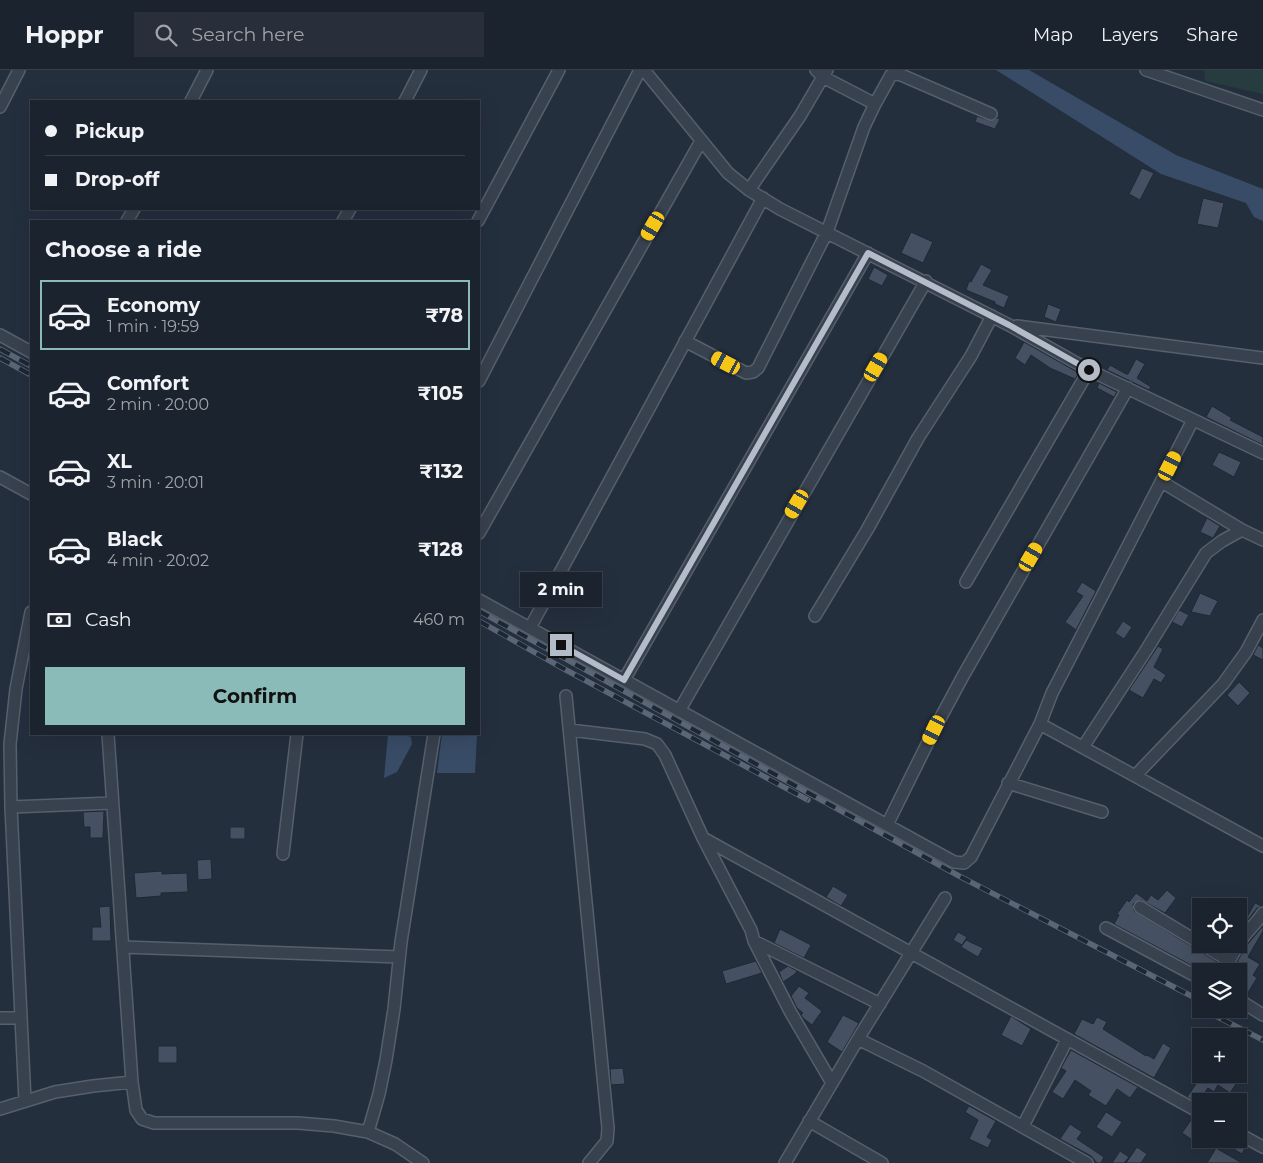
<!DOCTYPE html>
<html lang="en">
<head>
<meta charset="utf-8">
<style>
	body { margin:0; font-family:Montserrat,sans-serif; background:#282f3a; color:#f1f3f6; height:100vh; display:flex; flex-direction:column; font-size:19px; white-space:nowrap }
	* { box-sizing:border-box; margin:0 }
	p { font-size:16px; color:#a0a4aa }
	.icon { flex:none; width:28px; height:28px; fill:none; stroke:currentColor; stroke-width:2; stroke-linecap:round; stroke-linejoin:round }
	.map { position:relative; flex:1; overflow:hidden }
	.sheet { position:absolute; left:30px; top:150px; width:450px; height:515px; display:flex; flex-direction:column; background:#1b232e; border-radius:0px; box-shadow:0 5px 20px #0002,0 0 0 1px #39404a }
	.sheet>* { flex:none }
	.guide { position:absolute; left:30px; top:30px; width:450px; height:110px; border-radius:0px; box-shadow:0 5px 20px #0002,0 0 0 1px #39404a; display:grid; align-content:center; height:110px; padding:0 15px; background:#1b232e }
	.fabs { position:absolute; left:1192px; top:828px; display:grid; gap:10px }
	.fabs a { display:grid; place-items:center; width:55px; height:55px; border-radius:0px; background:#1b232e; box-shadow:0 5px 20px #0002,0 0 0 1px #39404a; font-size:25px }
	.end { position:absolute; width:22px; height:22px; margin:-11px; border:6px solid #b4bcc9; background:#111; box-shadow:0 0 0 2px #111 }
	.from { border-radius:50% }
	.bubble { position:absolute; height:35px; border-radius:0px; background:#1b232e; box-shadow:0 5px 20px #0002,0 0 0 1px #39404a; font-size:16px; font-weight:700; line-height:35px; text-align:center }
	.car { position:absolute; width:15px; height:30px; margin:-15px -8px; border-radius:6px; box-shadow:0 0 4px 1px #0007; background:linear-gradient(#f5c518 24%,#345 0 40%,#f5c518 0 76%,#345 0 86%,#f5c518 0) }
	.guide b { display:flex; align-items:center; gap:18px; height:48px; font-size:19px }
	.guide b+b { border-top:1px solid #39404a }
	.guide i { width:12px; height:12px; background:#f1f3f6 }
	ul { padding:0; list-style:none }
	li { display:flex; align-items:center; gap:15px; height:70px; margin:0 10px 8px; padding:0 5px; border:2px solid transparent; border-radius:0px }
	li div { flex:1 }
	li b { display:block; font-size:19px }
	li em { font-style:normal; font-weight:700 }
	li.active { border-color:#8bbbb9 }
	li>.icon { width:45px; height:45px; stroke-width:1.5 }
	h2 { padding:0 15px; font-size:22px; line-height:60px }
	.pay { display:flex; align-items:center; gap:12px; height:55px; padding:0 15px; font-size:19px }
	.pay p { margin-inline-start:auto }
	.primary-button { display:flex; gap:10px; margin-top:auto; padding:10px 15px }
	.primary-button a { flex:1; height:58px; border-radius:0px; background:#8bbbb9; color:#111; font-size:20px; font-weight:700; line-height:58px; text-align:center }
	header { display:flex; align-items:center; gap:30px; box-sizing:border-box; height:70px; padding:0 25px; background:#1b232e; border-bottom:1px solid #39404a }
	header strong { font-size:24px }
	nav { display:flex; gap:28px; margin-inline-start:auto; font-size:18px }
	.search { width:350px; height:45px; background:#282f3a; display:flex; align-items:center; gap:12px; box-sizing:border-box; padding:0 18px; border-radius:0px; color:#a0a4aa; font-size:19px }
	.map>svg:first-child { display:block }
</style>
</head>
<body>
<header>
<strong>Hoppr</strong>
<div class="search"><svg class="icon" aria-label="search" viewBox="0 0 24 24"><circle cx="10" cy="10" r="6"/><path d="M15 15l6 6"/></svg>Search here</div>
<nav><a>Map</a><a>Layers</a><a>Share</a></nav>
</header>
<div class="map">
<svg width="1263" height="1093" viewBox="0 0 1263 1093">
	<rect width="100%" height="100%" fill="#242f3e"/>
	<!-- green -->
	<path fill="#263c3f" d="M1204,0H1263V24L1205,11Z"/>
	<!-- water -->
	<path fill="#394c67" d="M996,0H1029L1176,85L1263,119V151L1254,147L1246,133L1161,104Z
		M388,664H403L411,667L412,674L397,702L384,708Z
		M442,664H477L475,703H437Z"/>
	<!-- building -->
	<path fill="#455162" stroke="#1f2835" d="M977,46L991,51L997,48L1000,49L995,59L975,52Z
		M1142,98L1154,103L1140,130L1129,124Z
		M1203,128L1224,133L1218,158L1197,154Z
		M911,162L933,172L923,193L901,183Z
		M981,194L992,200L983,215L1009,226L1004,238L995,234V232L966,220L969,211L971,212Z
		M874,197L888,205L882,216L868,209Z
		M1048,234L1061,239L1056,252L1044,247Z
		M1024,272L1079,303L1075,309L1050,298L1031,285L1025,295L1015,288Z
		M1136,289L1145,294L1137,308L1151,317L1149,320L1107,300L1110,295L1126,304H1128Z
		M1099,313L1117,322L1114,327L1097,318Z
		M1212,336L1232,348L1230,350L1263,367V375L1206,347Z
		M1219,382L1241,392L1234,407L1212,395Z
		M1207,448L1220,456L1213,468L1200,462Z
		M1082,512L1096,521L1076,560L1065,552L1083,526L1076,522Z
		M1200,523L1218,531L1210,546L1191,542Z
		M1179,540L1189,545L1182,557L1172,552Z
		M1123,551L1132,557L1124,569L1115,563Z
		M1258,575L1263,578V590L1253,585Z
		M1158,576L1163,579L1154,597L1166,605L1161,613L1154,609L1143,628L1129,620Z
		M1239,612L1250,623L1238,636L1227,625Z
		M104,741L103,768H90V757H84L83,742Z
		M230,757H245V769H230Z
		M211,789L212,809L198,810L197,790Z
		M162,801V804L187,803L188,822L161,823V826L136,828L134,803Z
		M833,816L848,825L841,836L826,827Z
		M1167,820L1176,828L1165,843L1141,830L1133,834L1134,841L1219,893L1216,901H1202L1114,854L1119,845L1117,844L1127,830L1129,832L1136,823L1147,831L1151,825L1158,830Z
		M1255,833L1262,836L1257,838L1239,861V842L1247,847Z
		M110,836L111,871H92V857H101L99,837Z
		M1263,856V861L1248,887L1260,894L1253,905L1257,908L1246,926L1239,923V901H1232L1246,876Z
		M780,859L811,875L804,888L774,873Z
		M958,862L967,867L962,875L953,870Z
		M966,870L983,878L978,887L961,877Z
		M756,891L762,903L726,914L722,901Z
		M788,896L797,901L795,904L783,912L779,902Z
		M799,916L809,923L805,928L822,941L812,955L803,948L801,945L803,943L797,938L791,926Z
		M843,945L859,953L842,982L827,972Z
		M1011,946L1031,959L1022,976L1001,965Z
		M1097,947L1107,952L1103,959L1146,986L1147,985L1154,989L1163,973L1171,978L1154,1008L1074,964L1082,949L1093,954Z
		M158,976H177V993H158Z
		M1071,980L1138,1017L1130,1028L1117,1019L1106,1036L1088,1025L1091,1021L1075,1010L1063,1029L1052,1022L1066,1001L1061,998Z
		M623,998L625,1014L611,1015L610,999Z
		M1203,1004H1227L1238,1011L1230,1023L1218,1015L1214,1022L1208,1018L1201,1028V1035L1187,1027Z
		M969,1036L996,1051L987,1067L992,1070L988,1078L969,1069L978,1050L965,1042Z
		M1106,1042L1122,1052L1112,1067L1096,1057Z
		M1193,1047L1201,1050V1070L1194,1065L1191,1069L1182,1063Z
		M1070,1054L1082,1062L1077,1069L1104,1087L1101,1093H1097L1091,1086L1060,1069Z
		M1236,1071L1246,1076L1242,1084L1232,1078Z
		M1137,1077L1147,1084L1141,1093H1126Z
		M1216,1078L1242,1093H1207Z
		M1120,1081L1129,1087L1124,1093H1112Z"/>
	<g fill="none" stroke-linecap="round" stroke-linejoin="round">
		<defs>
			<path id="minor" d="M644,0L728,103L749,120L780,139L1009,255L1089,300L1263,383
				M816,0L823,7L875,34
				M1146,0L1263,40
				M191,31L207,0
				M405,31L421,0
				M0,37L19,0
				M749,120L800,46L827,0
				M127,151L134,139
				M343,151L350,139
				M478,151L559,0
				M1017,256L1263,288
				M0,265L31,282
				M685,271L746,303L753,302L758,298L827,162L864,57L875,34L891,5L899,4L991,44
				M479,311L640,0
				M0,407L31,424
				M1162,412L1242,460L1263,470
				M479,463L701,71
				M966,512L1089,300
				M479,530L954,792L964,793L971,787L1040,654L1263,776
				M815,546L867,460L918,368L971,286L992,246
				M530,558L763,128
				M624,610L868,183
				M566,626L608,1058L607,1071L589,1093
				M679,641L926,211
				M1040,654L1052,623L1193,350
				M570,660L645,669L657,674L665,685L703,768L751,860L754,871L791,943L832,1013
				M108,664L132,1012L136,1040L142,1049L154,1053H298L334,1056L368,1062L395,1074L423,1093
				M1083,677L1145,582L1206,483L1222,471L1242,460
				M1135,706L1223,614L1246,582L1263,550
				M1008,713L1102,742
				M11,737L112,733
				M887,755L934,660L963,606L1128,318
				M703,768L1201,1043
				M283,784L297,664
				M1140,837L1228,890
				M1106,858L1201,909
				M754,871L880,934
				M1239,873C1246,862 1256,854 1263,843
				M123,877L399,887
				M1223,901L1239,874
				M1239,930L1263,945
				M0,948H21
				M858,969L923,1001L1087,1093
				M25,1031L11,737L10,674L16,619L31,542
				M0,1039L55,1022L93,1016L132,1012
				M809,1051L882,1093
				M1023,1056L1067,970
				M368,1062L379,1024L386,990L394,939L401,872L434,664
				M1239,1064L1263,1077
				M785,1093L858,969L945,828"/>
		</defs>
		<!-- minor casing -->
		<use href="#minor" stroke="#565f6c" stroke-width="14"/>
		<!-- minor -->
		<use href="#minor" stroke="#38414e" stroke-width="11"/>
		<defs>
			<path id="rail" d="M0,279L31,296
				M0,288L31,305
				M479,541L959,806L1201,931
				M479,551L566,600L808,730
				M1202,939L1263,970"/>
		</defs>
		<!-- rail casing -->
		<use href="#rail" stroke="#5a6575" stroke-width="5.5"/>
		<!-- rail -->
		<use href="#rail" stroke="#1d2633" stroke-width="4" stroke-dasharray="11" stroke-linecap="butt"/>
	</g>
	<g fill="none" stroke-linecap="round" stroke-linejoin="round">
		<!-- route -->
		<path stroke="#b4bcc9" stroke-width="6" d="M561,575L624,610L868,183L1009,255L1089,300"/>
	</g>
</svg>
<div class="fabs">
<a><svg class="icon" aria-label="locate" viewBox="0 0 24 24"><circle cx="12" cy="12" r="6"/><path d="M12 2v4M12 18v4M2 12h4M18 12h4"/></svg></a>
<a><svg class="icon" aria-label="layers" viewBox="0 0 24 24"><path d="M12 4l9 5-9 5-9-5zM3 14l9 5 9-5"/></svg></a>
<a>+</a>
<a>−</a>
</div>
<i class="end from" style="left:1089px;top:300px"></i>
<i class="end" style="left:561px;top:575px"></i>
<div class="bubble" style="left:520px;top:502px;width:82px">2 min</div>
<i class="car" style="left:653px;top:156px;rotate:210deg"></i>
<i class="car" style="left:726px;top:293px;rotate:298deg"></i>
<i class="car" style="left:876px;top:297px;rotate:30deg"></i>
<i class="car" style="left:1170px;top:396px;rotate:27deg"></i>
<i class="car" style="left:797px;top:434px;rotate:210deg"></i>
<i class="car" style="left:1031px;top:487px;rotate:30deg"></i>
<i class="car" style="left:934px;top:660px;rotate:206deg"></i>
<div class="guide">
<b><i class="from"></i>Pickup</b>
<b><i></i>Drop-off</b>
</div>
<section class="sheet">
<h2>Choose a ride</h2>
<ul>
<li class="active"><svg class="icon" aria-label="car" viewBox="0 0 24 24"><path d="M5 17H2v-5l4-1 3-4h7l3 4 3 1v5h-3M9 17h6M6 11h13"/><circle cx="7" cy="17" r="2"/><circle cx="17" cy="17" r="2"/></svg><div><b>Economy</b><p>1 min · 19:59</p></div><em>₹78</em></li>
<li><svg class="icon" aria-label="car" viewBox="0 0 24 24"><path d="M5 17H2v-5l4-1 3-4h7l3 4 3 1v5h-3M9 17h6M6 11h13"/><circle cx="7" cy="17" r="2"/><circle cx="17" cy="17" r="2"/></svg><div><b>Comfort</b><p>2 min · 20:00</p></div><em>₹105</em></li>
<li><svg class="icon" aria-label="car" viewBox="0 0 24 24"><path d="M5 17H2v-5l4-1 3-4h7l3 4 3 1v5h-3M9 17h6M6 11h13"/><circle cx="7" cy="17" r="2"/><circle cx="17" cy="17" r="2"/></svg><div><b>XL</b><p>3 min · 20:01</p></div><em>₹132</em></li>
<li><svg class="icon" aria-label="car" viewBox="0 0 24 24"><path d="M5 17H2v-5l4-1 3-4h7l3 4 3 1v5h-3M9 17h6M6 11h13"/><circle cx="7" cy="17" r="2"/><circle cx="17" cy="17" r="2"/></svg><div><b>Black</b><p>4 min · 20:02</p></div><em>₹128</em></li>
</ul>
<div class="pay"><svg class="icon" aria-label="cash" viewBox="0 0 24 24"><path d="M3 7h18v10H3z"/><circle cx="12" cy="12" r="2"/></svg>Cash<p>460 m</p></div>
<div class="primary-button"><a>Confirm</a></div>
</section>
</div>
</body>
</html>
